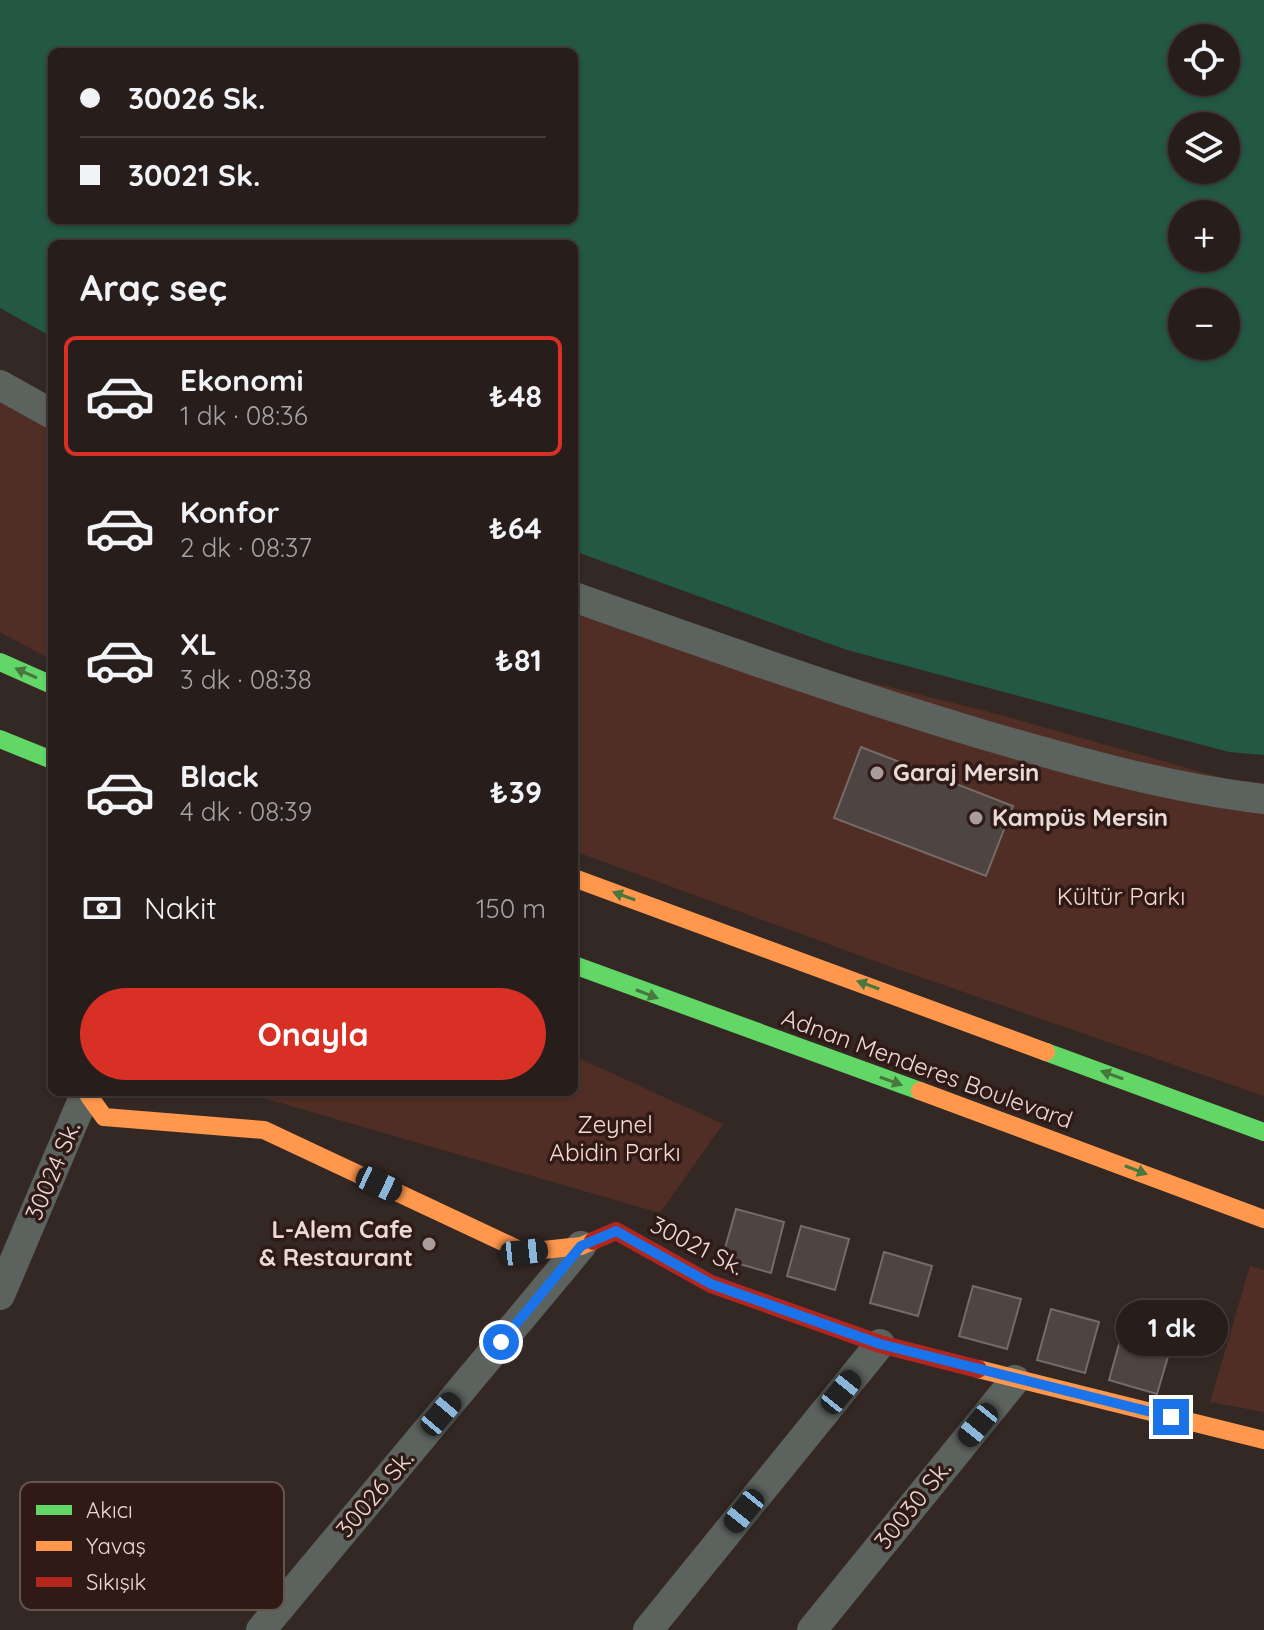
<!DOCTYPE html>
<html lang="tr">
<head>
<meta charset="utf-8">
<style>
	body { margin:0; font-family:Quicksand,sans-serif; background:#332b28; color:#f1f3f6; height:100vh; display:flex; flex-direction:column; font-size:30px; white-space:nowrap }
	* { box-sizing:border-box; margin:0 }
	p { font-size:26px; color:#a4a2a3 }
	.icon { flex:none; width:44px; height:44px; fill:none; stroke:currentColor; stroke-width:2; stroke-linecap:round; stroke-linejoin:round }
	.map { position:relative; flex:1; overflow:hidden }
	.panel { position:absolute; left:48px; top:240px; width:530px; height:856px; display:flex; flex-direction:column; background:#271e1b; border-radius:12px; box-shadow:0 2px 6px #0004,0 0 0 2px #433c3a }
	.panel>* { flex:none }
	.guide { position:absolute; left:48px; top:48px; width:530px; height:176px; border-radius:12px; box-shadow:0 2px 6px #0004,0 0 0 2px #433c3a; display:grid; align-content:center; height:176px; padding:0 32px; background:#271e1b }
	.fabs { position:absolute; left:1168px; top:24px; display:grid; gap:16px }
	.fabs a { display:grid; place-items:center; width:72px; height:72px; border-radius:50%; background:#271e1b; box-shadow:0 2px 6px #0004,0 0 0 2px #433c3a; font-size:40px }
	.end { position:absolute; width:36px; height:36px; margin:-18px; border:10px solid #1a73e8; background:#fff; box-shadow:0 0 0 4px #fff }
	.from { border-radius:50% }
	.bubble { position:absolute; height:56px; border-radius:28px; background:#271e1b; box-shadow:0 2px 6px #0004,0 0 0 2px #433c3a; font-size:26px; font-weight:700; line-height:56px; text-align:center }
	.car { position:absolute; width:24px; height:48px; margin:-24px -12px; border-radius:10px; box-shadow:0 0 6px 2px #0007; background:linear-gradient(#222 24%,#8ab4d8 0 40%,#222 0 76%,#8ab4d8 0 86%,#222 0) }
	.guide b { display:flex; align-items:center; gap:28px; height:76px; font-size:30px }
	.guide b+b { border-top:2px solid #433c3a }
	.guide i { width:20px; height:20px; background:#f1f3f6 }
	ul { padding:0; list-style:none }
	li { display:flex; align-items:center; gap:24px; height:120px; margin:0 16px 12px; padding:0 16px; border:4px solid transparent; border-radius:12px }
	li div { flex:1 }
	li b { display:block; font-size:30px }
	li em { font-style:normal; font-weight:700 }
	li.current { border-color:#d93025 }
	li>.icon { width:72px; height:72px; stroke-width:1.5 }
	h2 { padding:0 32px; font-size:36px; line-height:96px }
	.pay { display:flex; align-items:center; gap:20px; height:88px; padding:0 32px; font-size:30px }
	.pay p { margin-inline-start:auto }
	.primary-button { display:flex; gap:16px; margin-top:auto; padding:16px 32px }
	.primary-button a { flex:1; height:92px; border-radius:48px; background:#d93025; color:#fff; font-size:32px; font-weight:700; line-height:92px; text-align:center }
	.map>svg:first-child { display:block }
</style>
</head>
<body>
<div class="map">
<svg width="1264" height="1630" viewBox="0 0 1264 1630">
	<rect width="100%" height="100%" fill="#342824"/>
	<!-- green -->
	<path fill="#512e25" d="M0,377L52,406V660L0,632Z
		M574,596L761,655L1005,716L1226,779L1264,783V1096L897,969L574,851Z
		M574,1056L723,1124L660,1213L243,1092H574Z
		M1250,1266L1264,1270V1412L1210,1402Z"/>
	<!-- water -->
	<path fill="#235845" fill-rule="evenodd" d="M0,0H1264V755L1229,752L847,650L574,551V244H52V337L0,308ZM1182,38H1226V82H1182ZM52,52H574V220H52ZM1182,126H1226V170H1182ZM1182,214H1226V258H1182ZM1182,302H1226V346H1182Z"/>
	<!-- building -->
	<path fill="#4e4441" stroke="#766b68" stroke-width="2" d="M861,747L1013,806L986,876L834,818Z
		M736,1209L784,1222L771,1273L722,1259Z
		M801,1226L849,1239L835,1290L787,1276Z
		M884,1252L932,1266L918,1316L870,1303Z
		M973,1286L1021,1299L1007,1349L959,1336Z
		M1051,1309L1099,1322L1085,1373L1037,1360Z
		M1123,1330L1172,1343L1157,1394L1109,1380Z"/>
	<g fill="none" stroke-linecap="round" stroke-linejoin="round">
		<!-- street -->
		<path stroke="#5c625e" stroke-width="30" d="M0,385L52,414
			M574,597C709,645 844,693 981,734C1073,761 1168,788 1264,799
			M0,1295L86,1092
			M261,1630L581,1246
			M648,1630L880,1344
			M812,1630L1015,1380"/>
		<!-- fast -->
		<path stroke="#63d668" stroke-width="18" d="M0,662L52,685
			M0,739L52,760
			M574,965L920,1091
			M1046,1052L1264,1132"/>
		<!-- slow -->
		<path stroke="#ff974d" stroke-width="18" d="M574,878L1046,1052
			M920,1091L1264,1219
			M90,1092L89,1096L104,1117L264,1130L524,1252L581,1246L593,1241
			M978,1369L1264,1440"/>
		<!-- jam -->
		<path stroke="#b3261e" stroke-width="18" d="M593,1241L616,1231L711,1284L880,1344L978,1369"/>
	</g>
	<!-- one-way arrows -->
	<defs><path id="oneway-solid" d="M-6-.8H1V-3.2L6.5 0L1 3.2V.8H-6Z" transform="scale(2)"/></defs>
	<g fill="#49783e">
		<use href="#oneway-solid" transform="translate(26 673) rotate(-156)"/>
		<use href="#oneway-solid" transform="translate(624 896) rotate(-160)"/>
		<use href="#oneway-solid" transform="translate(868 985) rotate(-160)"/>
		<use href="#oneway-solid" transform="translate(647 994) rotate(21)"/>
		<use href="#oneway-solid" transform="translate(1112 1075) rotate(-160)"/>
		<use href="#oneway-solid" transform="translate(891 1081) rotate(20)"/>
		<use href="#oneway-solid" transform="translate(1136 1170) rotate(21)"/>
	</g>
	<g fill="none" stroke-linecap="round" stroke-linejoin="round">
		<!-- route -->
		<path stroke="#1a73e8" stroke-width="10" d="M501,1342L581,1246L616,1231L711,1284L880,1344L1171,1417"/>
	</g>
	<!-- markers -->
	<g fill="#aa9c98" stroke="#2f1a15" stroke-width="3">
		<circle cx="877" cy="773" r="8"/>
		<circle cx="976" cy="818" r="8"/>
		<circle cx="429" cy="1244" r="8"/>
	</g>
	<g text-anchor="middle" stroke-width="7" stroke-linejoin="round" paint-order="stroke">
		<!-- poi labels -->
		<g font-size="24" font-weight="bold" fill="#e9dad6" stroke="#2f1a15" text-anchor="start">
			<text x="893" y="781">Garaj Mersin</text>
			<text x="992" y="826">Kampüs Mersin</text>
			<text x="413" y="1238" text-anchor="end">L-Alem Cafe<tspan x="413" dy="28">&amp; Restaurant</tspan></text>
		</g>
		<!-- park labels -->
		<g font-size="24" fill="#fbd8cf" stroke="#2f1a15">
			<text x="1121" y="905">Kültür Parkı</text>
			<text x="615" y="1133">Zeynel<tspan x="615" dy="28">Abidin Parkı</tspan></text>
		</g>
		<!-- street labels -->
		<g font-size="24" fill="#e9dad6" stroke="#2f1a15">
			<text transform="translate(927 1069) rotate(20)" y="8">Adnan Menderes Boulevard</text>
			<text transform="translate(53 1171) rotate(-67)" y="8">30024 Sk.</text>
			<text transform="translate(697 1246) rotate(27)" y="8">30021 Sk.</text>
			<text transform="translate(375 1494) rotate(-50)" y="8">30026 Sk.</text>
			<text transform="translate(913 1505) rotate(-51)" y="8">30030 Sk.</text>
		</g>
	</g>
	<!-- legend -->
	<rect x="20" y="1482" width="264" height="128" rx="12" fill="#2f1a15" stroke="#67544f" stroke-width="2"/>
	<rect x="36" y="1505" width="36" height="10" fill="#63d668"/>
	<rect x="36" y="1541" width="36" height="10" fill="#ff974d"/>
	<rect x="36" y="1577" width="36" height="10" fill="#b3261e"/>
	<g font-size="22" fill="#e9dad6">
		<text x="86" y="1518">Akıcı</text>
		<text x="86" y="1554">Yavaş</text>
		<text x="86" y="1590">Sıkışık</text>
	</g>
</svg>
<div class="fabs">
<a><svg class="icon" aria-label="locate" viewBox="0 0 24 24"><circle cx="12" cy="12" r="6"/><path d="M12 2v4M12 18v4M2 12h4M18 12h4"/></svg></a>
<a><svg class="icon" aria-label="layers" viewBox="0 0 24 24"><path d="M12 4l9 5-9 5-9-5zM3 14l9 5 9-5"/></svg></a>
<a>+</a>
<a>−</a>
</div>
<i class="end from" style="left:501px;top:1342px"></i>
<i class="end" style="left:1171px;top:1417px"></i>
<div class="bubble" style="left:1116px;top:1300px;width:112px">1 dk</div>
<i class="car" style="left:379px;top:1184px;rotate:115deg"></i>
<i class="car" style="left:524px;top:1252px;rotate:84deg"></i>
<i class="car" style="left:841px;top:1392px;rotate:39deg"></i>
<i class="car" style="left:441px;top:1414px;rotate:40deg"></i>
<i class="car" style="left:978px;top:1425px;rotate:219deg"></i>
<i class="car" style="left:744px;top:1511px;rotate:219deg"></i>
<div class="guide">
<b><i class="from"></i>30026 Sk.</b>
<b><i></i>30021 Sk.</b>
</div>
<section class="panel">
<h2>Araç seç</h2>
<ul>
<li class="current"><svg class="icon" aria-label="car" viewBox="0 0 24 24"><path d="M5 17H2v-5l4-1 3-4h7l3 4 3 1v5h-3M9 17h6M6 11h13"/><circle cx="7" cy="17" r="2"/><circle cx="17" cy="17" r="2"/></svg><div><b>Ekonomi</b><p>1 dk · 08:36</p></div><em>₺48</em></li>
<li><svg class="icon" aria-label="car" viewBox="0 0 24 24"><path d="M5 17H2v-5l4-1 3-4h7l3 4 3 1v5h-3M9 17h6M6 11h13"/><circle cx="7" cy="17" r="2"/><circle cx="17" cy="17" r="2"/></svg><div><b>Konfor</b><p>2 dk · 08:37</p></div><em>₺64</em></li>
<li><svg class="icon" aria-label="car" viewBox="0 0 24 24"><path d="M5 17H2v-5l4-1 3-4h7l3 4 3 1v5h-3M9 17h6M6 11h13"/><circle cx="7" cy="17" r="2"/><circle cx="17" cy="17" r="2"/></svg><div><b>XL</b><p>3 dk · 08:38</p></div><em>₺81</em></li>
<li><svg class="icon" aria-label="car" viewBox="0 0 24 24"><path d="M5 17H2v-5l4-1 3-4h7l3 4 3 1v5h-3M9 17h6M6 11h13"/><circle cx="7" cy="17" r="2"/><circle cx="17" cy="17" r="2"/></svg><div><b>Black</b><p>4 dk · 08:39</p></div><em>₺39</em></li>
</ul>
<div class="pay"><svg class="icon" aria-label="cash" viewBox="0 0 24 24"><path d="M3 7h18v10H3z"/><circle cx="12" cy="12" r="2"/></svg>Nakit<p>150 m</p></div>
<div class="primary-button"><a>Onayla</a></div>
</section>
</div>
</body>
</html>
